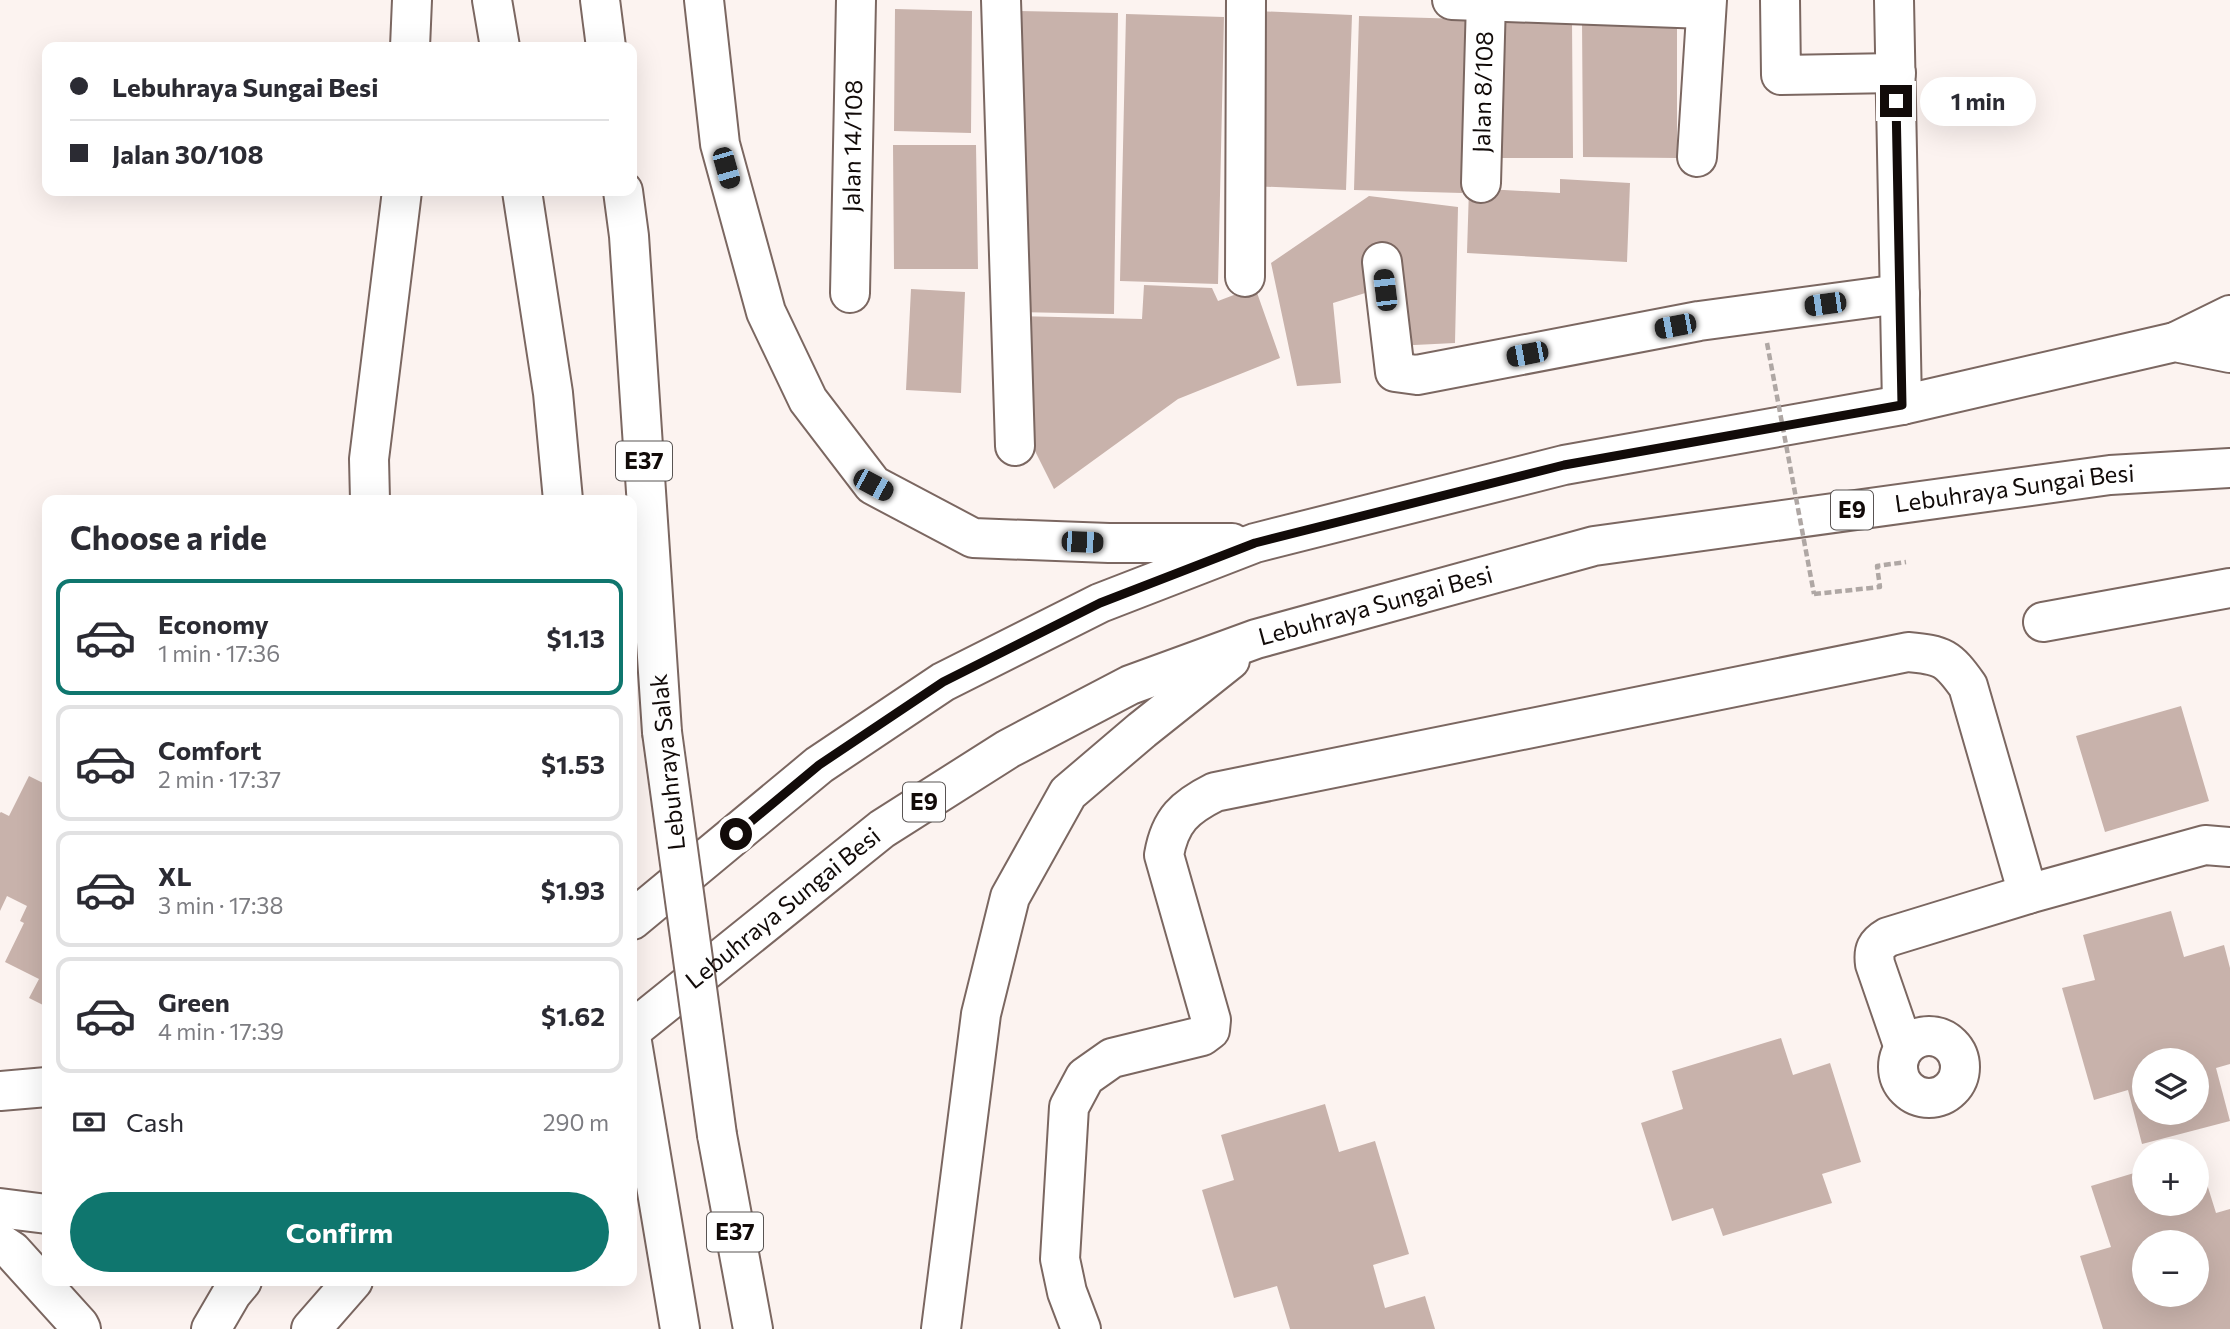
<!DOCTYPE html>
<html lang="en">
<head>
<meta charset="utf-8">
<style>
	body { margin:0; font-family:Commissioner,sans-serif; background:#f2f2f3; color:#2b2b33; height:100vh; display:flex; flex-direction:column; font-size:26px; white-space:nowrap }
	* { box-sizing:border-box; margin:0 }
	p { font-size:23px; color:#7c7c81 }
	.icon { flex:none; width:38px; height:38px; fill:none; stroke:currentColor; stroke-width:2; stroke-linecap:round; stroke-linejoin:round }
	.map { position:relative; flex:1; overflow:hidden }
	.drawer { position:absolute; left:42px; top:495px; width:595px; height:791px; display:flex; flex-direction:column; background:#fff; border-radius:14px; box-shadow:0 7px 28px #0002 }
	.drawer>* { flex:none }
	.banner { position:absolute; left:42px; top:42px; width:595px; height:154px; border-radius:14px; box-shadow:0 7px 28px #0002; display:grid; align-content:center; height:154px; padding:0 28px; background:#fff }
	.controls { position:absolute; left:2132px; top:1048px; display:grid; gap:14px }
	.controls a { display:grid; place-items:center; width:77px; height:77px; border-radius:50%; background:#fff; box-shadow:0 7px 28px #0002; font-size:35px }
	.end { position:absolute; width:32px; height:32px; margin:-16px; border:9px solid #120b09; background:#fff; box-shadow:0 0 0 4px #fff }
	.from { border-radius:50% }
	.bubble { position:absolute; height:49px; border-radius:24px; background:#fff; box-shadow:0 7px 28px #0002; font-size:23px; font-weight:700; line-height:49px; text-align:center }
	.car { position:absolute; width:21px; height:42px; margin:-21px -10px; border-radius:9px; box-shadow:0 0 5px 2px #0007; background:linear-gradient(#222 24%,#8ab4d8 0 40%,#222 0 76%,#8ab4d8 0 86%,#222 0) }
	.banner b { display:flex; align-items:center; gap:24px; height:66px; font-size:26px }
	.banner b+b { border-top:2px solid #e1e1e2 }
	.banner i { width:18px; height:18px; background:#2b2b33 }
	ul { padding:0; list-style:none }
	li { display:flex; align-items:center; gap:21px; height:116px; margin:0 14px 10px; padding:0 14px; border:4px solid #e1e1e2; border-radius:14px }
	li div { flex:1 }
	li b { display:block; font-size:26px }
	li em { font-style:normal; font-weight:700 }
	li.active { border-color:#0f766e }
	li>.icon { width:63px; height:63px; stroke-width:1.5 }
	h2 { padding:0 28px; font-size:32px; line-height:84px }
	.pay { display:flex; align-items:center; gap:18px; height:77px; padding:0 28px; font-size:26px }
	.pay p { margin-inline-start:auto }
	.button { display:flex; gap:14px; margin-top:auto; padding:14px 28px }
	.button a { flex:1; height:80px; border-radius:42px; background:#0f766e; color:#fff; font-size:28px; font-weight:700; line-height:80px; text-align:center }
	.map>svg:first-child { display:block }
</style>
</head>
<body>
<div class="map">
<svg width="2230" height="1329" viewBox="0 0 2230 1329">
	<rect width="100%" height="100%" fill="#fcf3f0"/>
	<!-- building -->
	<path fill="#c8b2ab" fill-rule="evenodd" d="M895,9L972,11L971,133L894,131Z
		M1019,11L1118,13L1114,314L1015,312Z
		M1257,11L1352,15L1346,190L1250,186Z
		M1126,14L1224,17L1218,284L1120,281Z
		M1359,16L1465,19L1462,193L1354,190Z
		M1572,20L1573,158H1484L1482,21Z
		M1582,20H1677V158L1583,157Z
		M893,145H976L978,269H894Z
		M1560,179L1630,183L1627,262L1467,253L1469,188L1560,193Z
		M1369,196L1458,207L1455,343L1394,346L1391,285L1333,303L1341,383L1297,386L1271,263Z
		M1144,285L1212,288L1218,301L1255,287L1280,358L1178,399L1054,489L1016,413L1015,316L1142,319Z
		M911,289L965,292L961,393L906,390Z
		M2181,706L2209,801L2105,832L2076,736Z
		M29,776L47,785V1007L29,998L39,979L5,962L24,923L20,921L27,906L7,896L0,911V813L1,812L9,816Z
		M2171,911L2184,957L2224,945L2230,968V1064L2216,1068L2230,1121L2142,1144L2128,1090L2094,1100L2062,988L2095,980L2083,935ZM2144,1060H2196V1113H2144Z
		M1781,1038L1793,1075L1830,1063L1861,1162L1822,1174L1832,1203L1723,1236L1713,1208L1672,1221L1641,1123L1683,1109L1672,1071Z
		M1325,1104L1339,1152L1375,1141L1409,1254L1373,1265L1385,1308L1425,1296L1435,1329H1290L1277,1286L1234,1298L1202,1190L1234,1180L1221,1135Z
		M2197,1152L2216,1213L2230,1209V1329H2103L2080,1256L2111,1247L2091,1186L2144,1170V1204H2196ZM2144,1242H2196V1295H2144Z"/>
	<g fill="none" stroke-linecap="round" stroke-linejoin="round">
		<defs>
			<g id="minor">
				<path d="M1001,0L1015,446"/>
				<path d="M1452,0L1706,9"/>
				<path d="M1780,0L1781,75L1896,73"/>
				<path d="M1894,0L1902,405"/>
				<path d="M1697,157L1707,0"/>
				<path id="s1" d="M1481,183L1486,0"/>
				<path d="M1382,262L1395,372L1417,375L1699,321L1900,294"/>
				<path d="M1245,277L1246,0"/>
				<path id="s2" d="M850,293L856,0"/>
				<path d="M2043,622L2230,588"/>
				<circle cx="1929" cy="1067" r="31"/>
				<path d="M1904,1048L1875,964C1873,950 1876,944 1888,937L2028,894"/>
				<path d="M0,1091L47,1087"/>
				<path d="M0,1208L47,1214"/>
				<path d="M0,1243L12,1251L79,1325L81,1329"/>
				<path d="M1081,1329L1067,1292L1060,1259L1069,1107L1085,1077L1112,1058L1202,1036L1210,1030L1211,1020L1164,855C1170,820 1185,807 1215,792L1908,652C1943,655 1948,658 1968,686L2028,894L2205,845L2230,847"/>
			</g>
			<g id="highway">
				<path d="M492,0L500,47"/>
				<path d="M600,0L606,47"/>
				<path d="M704,0L720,144L766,312L808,400L873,485L973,538L1109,543H1232"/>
				<path d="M410,47L412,0"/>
				<path d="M522,191L553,393L563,500"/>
				<path d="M623,191L629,236L662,732"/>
				<path d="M2175,342L2230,315"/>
				<path d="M370,500L369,459L402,191"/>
				<path d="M632,920L819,765L943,682L1100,603L1255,543L1564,465L1902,405L2175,342L2230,353"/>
				<path id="s3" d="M632,1030L882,829L1008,749L1130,685L1256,639L1594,546L2110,475L2230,468"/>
				<path d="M632,1042L680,1329"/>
				<path d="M717,1135L753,1329"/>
				<path d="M211,1329L232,1293L242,1281"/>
				<path d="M311,1329L353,1281"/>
				<path d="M941,1329L981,1014L1010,897L1068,793L1142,730L1230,660"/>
			</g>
		</defs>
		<!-- minor casing -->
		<use href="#minor" stroke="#7b6761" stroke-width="42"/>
		<!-- highway casing -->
		<use href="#highway" stroke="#7b6761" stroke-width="42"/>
		<!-- path -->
		<path stroke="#afa7a4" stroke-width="4.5" stroke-dasharray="7 3.5" stroke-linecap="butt" d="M1814,594L1880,587L1877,566L1906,562"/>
		<!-- minor -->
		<use href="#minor" stroke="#fff" stroke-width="38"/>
		<!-- highway -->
		<use href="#highway" stroke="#fff" stroke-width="38"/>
		<defs>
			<path id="highway-bridge" d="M662,732L717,1135"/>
		</defs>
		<!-- highway-bridge casing -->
		<use href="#highway-bridge" stroke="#7b6761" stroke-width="42" stroke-linecap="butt"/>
		<!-- path-bridge -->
		<path stroke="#afa7a4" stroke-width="4.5" stroke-dasharray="7 3.5" stroke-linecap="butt" d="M1767,343L1814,594"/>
		<!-- highway-bridge -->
		<use href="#highway-bridge" stroke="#fff" stroke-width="38"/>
	</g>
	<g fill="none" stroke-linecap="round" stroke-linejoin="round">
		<!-- route -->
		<path stroke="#120b09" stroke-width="9" d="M736,834L819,765L943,682L1100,603L1255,543L1564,465L1902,405L1896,101"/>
	</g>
	<g text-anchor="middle" stroke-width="7" stroke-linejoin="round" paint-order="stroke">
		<!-- shield labels -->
		<g fill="#fff" stroke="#595453" stroke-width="2">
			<rect x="616" y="441.5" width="56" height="39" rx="5"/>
			<rect x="1831" y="490.5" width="42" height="39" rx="5"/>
			<rect x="903" y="782.5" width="42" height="39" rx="5"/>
			<rect x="707" y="1212.5" width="56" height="39" rx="5"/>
		</g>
		<g font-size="23" font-weight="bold" fill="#120b09">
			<text x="644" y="469">E37</text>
			<text x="1852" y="518">E9</text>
			<text x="924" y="810">E9</text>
			<text x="735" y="1240">E37</text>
		</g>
		<!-- street labels -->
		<g font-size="24" fill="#120b09" stroke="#fff">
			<text dy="8" stroke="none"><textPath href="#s1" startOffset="91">Jalan 8/108</textPath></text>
			<text dy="8" stroke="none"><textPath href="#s2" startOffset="147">Jalan 14/108</textPath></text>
			<text dy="8" stroke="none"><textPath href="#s3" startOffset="1517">Lebuhraya Sungai Besi</textPath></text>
			<text dy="8" stroke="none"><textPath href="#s3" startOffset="866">Lebuhraya Sungai Besi</textPath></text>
			<text transform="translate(668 762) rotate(-96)" y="8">Lebuhraya Salak</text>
			<text dy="8" stroke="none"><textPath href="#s3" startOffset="194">Lebuhraya Sungai Besi</textPath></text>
		</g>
	</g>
</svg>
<div class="controls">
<a><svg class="icon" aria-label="layers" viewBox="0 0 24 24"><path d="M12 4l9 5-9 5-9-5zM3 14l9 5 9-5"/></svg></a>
<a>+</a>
<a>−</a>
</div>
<i class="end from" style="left:736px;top:834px"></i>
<i class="end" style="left:1896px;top:101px"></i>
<div class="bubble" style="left:1920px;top:77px;width:116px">1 min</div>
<i class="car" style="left:726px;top:168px;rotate:164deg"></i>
<i class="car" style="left:1385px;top:290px;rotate:353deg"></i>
<i class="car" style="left:1825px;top:304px;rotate:262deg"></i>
<i class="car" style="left:1675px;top:326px;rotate:259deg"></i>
<i class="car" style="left:1527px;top:354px;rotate:259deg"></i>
<i class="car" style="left:873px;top:485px;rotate:118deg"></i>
<i class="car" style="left:1082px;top:542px;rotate:92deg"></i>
<div class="banner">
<b><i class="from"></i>Lebuhraya Sungai Besi</b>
<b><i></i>Jalan 30/108</b>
</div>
<section class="drawer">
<h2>Choose a ride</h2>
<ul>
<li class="active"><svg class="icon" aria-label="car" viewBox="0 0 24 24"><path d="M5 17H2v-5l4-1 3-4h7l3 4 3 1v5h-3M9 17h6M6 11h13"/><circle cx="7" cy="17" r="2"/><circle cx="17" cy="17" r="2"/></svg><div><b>Economy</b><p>1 min · 17:36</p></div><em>$1.13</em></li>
<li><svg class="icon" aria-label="car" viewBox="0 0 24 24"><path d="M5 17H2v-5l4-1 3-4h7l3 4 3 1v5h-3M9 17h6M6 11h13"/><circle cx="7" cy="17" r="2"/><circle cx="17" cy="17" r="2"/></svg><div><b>Comfort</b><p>2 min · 17:37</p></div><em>$1.53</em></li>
<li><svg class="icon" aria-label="car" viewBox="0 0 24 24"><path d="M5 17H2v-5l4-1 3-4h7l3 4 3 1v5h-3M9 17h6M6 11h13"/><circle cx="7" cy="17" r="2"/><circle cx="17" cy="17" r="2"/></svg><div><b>XL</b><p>3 min · 17:38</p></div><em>$1.93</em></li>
<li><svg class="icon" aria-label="car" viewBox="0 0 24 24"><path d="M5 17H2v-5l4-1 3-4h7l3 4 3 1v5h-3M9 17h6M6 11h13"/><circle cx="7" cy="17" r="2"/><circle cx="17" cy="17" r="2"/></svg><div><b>Green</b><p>4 min · 17:39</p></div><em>$1.62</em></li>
</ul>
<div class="pay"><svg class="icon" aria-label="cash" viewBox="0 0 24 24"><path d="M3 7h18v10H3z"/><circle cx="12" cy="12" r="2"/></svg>Cash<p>290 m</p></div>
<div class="button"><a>Confirm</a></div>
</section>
</div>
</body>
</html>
